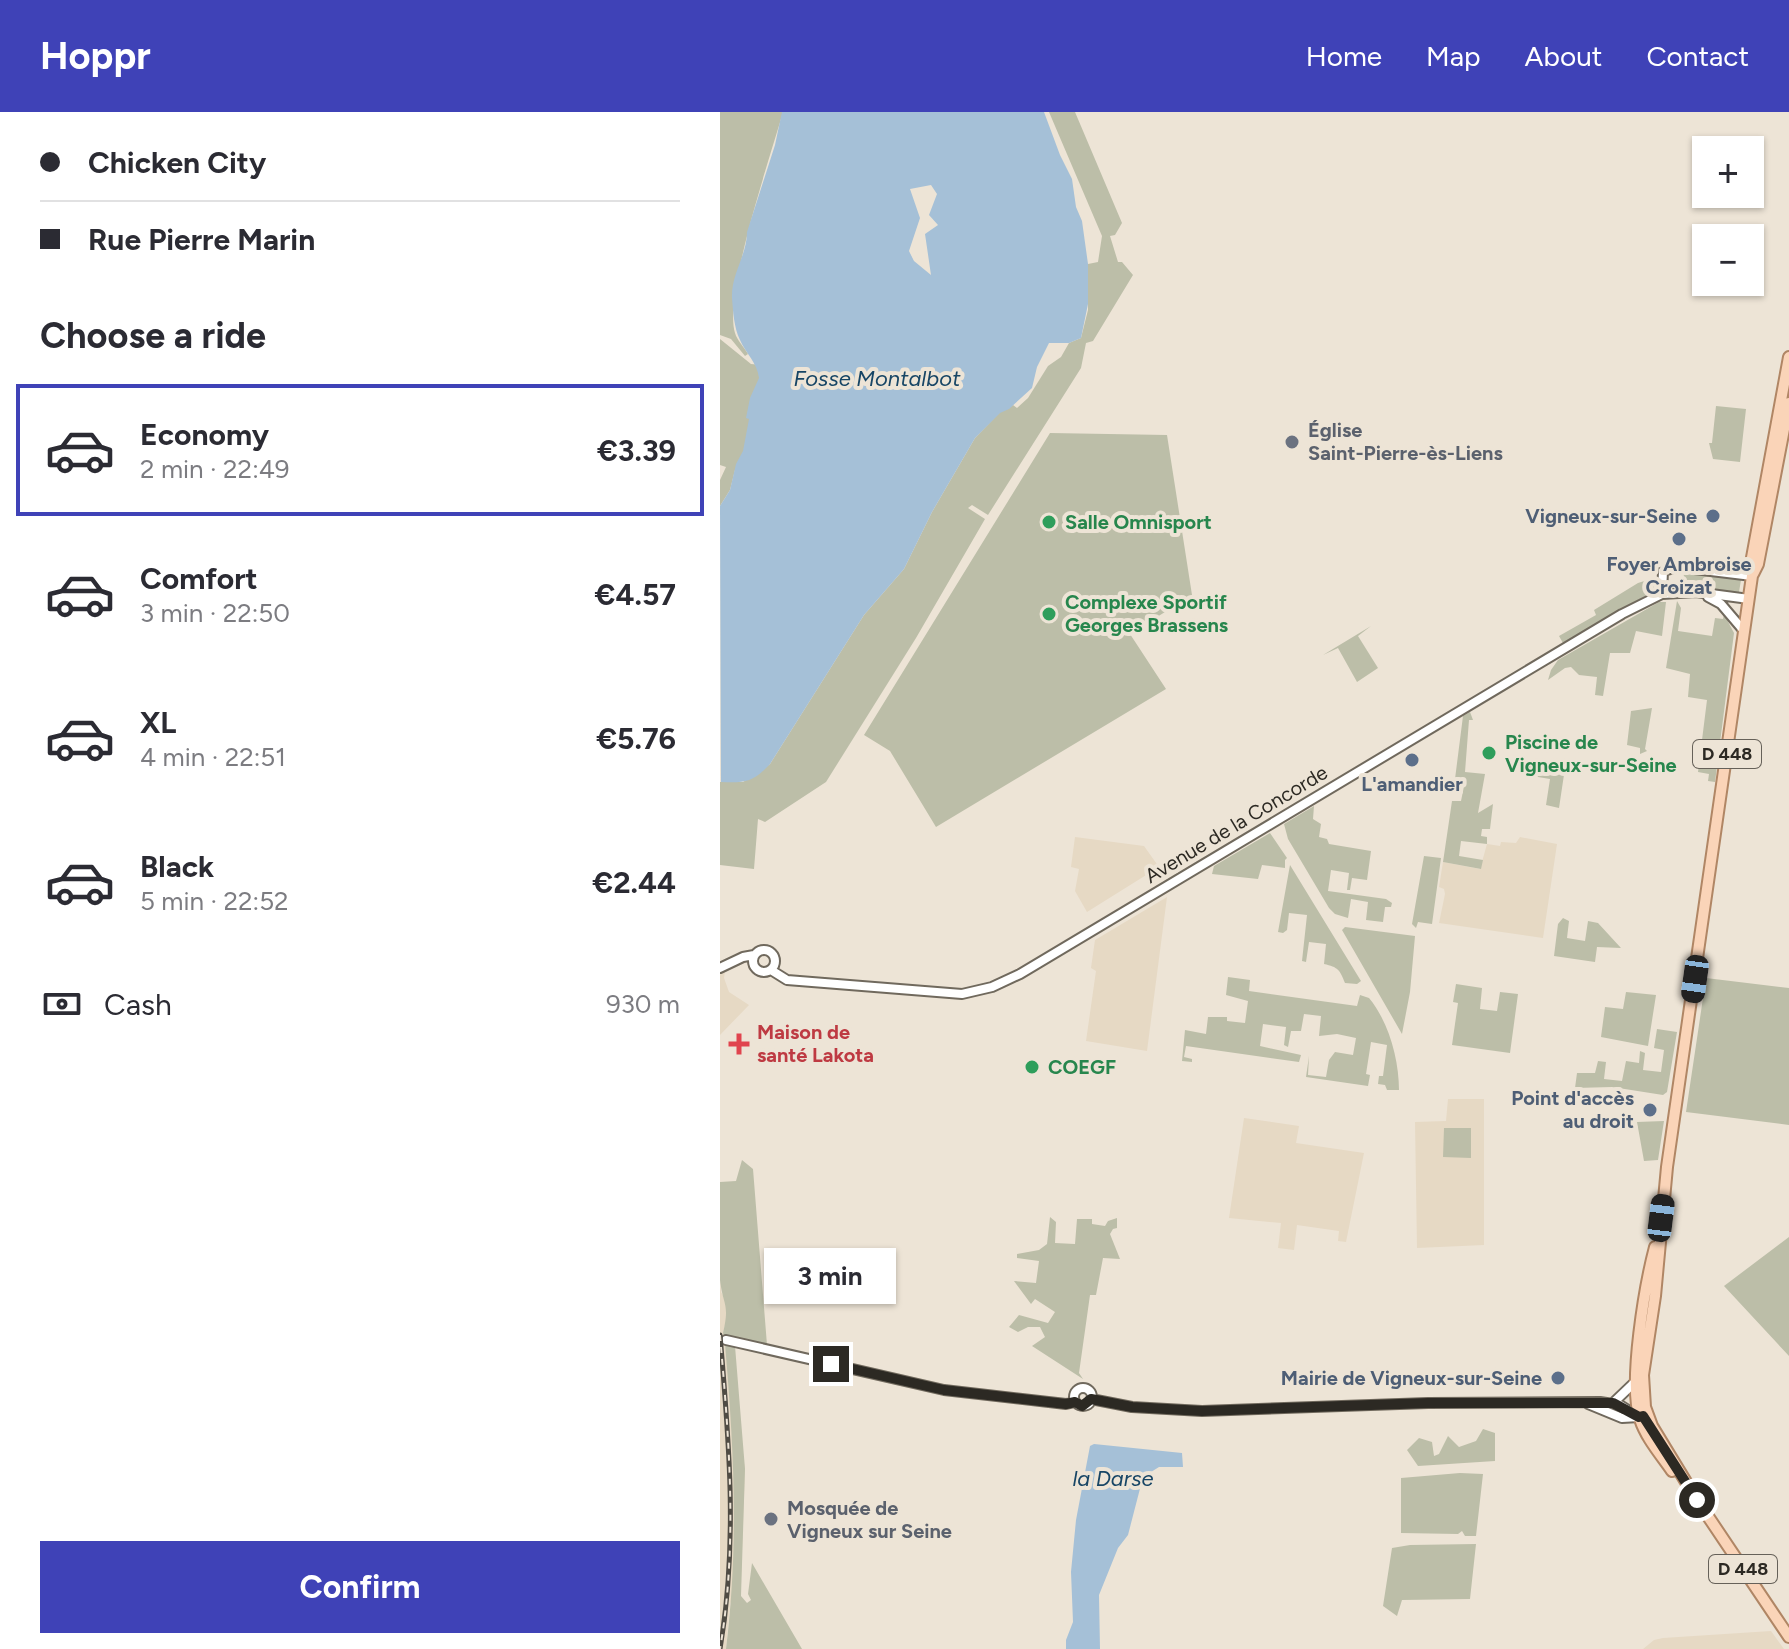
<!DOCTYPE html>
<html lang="en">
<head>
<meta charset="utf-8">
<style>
	body { margin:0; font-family:Figtree,sans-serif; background:#f2f2f3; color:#2b2b33; height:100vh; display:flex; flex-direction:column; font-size:30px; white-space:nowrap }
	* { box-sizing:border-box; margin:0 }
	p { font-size:26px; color:#7c7c81 }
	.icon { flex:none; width:44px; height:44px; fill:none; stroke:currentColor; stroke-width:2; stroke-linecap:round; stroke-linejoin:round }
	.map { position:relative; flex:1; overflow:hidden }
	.side { display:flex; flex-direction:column; background:#fff; width:720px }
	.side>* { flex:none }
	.guide { display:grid; align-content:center; height:176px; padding:0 40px; background:#fff }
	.controls { position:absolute; left:972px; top:24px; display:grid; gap:16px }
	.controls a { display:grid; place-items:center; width:72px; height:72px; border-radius:0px; background:#fff; box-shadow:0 2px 6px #0004; font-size:40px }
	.end { position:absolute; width:36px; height:36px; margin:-18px; border:10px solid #2c2923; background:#fff; box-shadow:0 0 0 4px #fff }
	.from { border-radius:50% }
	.bubble { position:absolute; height:56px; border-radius:0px; background:#fff; box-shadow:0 2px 6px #0004; font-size:26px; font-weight:700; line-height:56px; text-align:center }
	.car { position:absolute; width:24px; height:48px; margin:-24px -12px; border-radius:10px; box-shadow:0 0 6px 2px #0007; background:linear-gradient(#222 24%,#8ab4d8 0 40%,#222 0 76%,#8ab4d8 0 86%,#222 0) }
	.guide b { display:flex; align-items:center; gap:28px; height:76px; font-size:30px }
	.guide b+b { border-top:2px solid #e1e1e2 }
	.guide i { width:20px; height:20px; background:#2b2b33 }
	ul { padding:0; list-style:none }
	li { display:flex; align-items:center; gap:24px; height:132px; margin:0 16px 12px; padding:0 24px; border:4px solid transparent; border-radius:0px }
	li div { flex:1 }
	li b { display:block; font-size:30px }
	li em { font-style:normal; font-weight:700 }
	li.on { border-color:#3f42b7 }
	li>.icon { width:72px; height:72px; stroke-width:1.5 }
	h2 { padding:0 40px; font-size:36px; line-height:96px }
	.pay { display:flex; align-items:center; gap:20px; height:88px; padding:0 40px; font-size:30px }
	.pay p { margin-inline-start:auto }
	.cta { display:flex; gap:16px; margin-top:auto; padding:16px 40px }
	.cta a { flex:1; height:92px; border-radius:0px; background:#3f42b7; color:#fff; font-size:32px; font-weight:700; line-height:92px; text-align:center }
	header { display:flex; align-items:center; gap:48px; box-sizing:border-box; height:112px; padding:0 40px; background:#3f42b7; color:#fff }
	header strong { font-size:38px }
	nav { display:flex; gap:44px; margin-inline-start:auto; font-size:28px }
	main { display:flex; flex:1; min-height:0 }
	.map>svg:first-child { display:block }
</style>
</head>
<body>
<header>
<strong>Hoppr</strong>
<nav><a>Home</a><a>Map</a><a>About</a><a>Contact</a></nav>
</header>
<main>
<section class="side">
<div class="guide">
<b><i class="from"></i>Chicken City</b>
<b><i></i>Rue Pierre Marin</b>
</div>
<h2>Choose a ride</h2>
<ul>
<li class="on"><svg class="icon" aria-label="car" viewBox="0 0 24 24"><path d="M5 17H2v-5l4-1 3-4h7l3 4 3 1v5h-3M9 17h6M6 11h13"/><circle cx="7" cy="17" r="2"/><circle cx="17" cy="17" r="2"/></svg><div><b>Economy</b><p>2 min · 22:49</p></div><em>€3.39</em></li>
<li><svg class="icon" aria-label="car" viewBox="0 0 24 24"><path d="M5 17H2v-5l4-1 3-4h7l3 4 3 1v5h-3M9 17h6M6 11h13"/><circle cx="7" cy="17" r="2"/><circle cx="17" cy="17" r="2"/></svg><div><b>Comfort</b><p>3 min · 22:50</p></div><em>€4.57</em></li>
<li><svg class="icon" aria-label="car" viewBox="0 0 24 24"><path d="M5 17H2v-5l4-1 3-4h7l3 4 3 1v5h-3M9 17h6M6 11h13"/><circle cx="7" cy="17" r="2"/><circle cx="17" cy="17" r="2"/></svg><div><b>XL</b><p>4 min · 22:51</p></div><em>€5.76</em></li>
<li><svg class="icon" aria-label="car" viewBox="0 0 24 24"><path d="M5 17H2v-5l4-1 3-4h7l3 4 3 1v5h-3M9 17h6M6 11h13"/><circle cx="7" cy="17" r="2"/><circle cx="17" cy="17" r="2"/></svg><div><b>Black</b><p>5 min · 22:52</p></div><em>€2.44</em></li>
</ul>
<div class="pay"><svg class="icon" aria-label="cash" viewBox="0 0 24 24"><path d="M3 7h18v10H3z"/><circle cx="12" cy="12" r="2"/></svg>Cash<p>930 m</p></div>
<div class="cta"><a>Confirm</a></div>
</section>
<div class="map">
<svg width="1069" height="1537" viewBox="0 0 1069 1537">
	<rect width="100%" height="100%" fill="#ede4d6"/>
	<!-- built -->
	<path fill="#e6d9c4" d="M355,725L424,734L439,755L367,800L355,779L359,757L351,755Z
		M800,725L837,732L823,826L719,811L725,782L724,777L719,775L723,750L760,757L767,732L780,734L781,730L796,731Z
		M447,785L427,939L366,929L376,859L371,856L375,828Z
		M5,859L4,866L9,880L29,893L0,923V862Z
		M728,987H764V1133L697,1136L695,1010L726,1009Z
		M524,1006L579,1014L576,1031L644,1041L626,1130L618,1129L619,1119L577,1113L574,1138L558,1136L561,1111L509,1106Z
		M0,1168L1,1180L7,1190L8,1203L3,1221L25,1357L21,1466L10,1492L6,1537H0Z
		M1051,1519L1064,1537H923L934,1528L943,1526Z"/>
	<!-- green -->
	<path fill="#bcbea8" d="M0,0H63C51,43 3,184 15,221C17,228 24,235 28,242L25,244L11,227L0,223Z
		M329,0H355L402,111L395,123L390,124L398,150H402L413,163L373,229L366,231L361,256L268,403L252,393L248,396L265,407L196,526L106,670L45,710L38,707L34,757L0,753V670H23L50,652L144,503L184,457L212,400L255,326L280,300L293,293L297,296L308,286L328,254L341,245L349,231L361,226L368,198V152L378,150L382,124Z
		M0,227L31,252L51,254L18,358H15L10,378L0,394V368L6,355L0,353Z
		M996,294L1026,297L1020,350L993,347L989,331H992Z
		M330,321L447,323L472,483L410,522L446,577L216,715L170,639L144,623Z
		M964,460L1017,467L1021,468L1019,480L963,475Z
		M937,465L936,476L932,480L843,531L839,524L876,503L874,498L918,471Z
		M957,489L961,496L958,519L992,524L995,506L1003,507L1004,502L1014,521L995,670L988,669L989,662L978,660L987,588L968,585L970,562L946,556Z
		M939,490H946L942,524L916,519L910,541H890L883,584L875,583L877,565L859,563L851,555L845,556L828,568L831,558L838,548Z
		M651,514L638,524L658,556L637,570L618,536L603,543Z
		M932,596L925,637L927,639L920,642V636L907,633L911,599Z
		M750,600L753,608H749L745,660L765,662L758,701L773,692L770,717H762L761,724L767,725V732L741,729L739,744L763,748L761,757L723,750L732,689H741L745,669L735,667L743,604Z
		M808,652L845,656L839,696L826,693L830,667L806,663Z
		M594,694L593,707L601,712L599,725L607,727L609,732L651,739L647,768L632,766L630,778H627L629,761L611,758L608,779L666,787L672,791L671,795H665L663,810L646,808L648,790L631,787L628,806L615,802L609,796L568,727L564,712Z
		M550,721L567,746L565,748V756L542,753L538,767L492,762L494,754Z
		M704,744L721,746L712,812L698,810L696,816L692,812Z
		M570,753L641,869L637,872L625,871C620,858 618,855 604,852L606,832L589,830L586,850L582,849L587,803L569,801L567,818L563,821L558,820Z
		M843,806L849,809L847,826L865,829L868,809L878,811L901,836L877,835L875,850L834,844L838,812Z
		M625,815L695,824L690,880L682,922L622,818Z
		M508,865L530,868L529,879L637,894L640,883L649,886C669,910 679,948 679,978H667L665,973L658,972L659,964H663L667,933L651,930L646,962L650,963L648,974L586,965L589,944L588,963L606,965L609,948L615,940L633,943L636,926L617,922L599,924L601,904L584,902L581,919H571L568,935L564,933L566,915L543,912L540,934L581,943L579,950L466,934L464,945L472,947V950L462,949L465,918L486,922L488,905H507V909L525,911L528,889L506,883Z
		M986,866L1069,876V1013L966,1000Z
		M736,872L762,876L760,897L777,899L780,880L798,882L790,941L732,933L738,891L733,890Z
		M906,880L936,883L928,934L881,925L885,895L903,897Z
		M937,917L957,920L947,980L943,983L892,975L855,976L857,961H875L878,949L886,950L884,967L902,969L906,949L919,951L920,939L925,941L923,958L941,960L944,938L934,936Z
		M944,1009L938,1048L924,1049L917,1010Z
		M724,1016H751V1046L723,1045Z
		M22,1048L33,1057L47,1233L4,1224L3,1221C10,1191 3,1194 0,1168V1070L16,1069Z
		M330,1105L336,1110L335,1131L355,1132L357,1107H372V1112L385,1114L388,1109L397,1106V1116L393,1117L390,1122L400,1147L383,1146L376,1183H370L359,1261L363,1267L312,1234L325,1225L320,1215H308L298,1220L289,1215L299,1203L328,1211L335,1200L315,1187L311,1192L294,1169L316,1171L319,1149L297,1146V1142L319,1138L327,1132Z
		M1069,1125V1244L1004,1174Z
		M5,1232L15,1234L25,1357L21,1484L27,1491L31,1488L28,1482L32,1451L82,1537H6C19,1431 14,1337 5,1232Z
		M763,1317L775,1321V1349L698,1354L687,1338L699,1326L712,1330L714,1344L719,1342L728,1324L739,1335L756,1329Z
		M740,1361L763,1362L756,1424H745L742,1419L738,1422L681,1421V1366Z
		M756,1432L750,1487L682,1488L677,1504L663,1494L672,1436L690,1433Z"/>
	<!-- water -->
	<path fill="#a5c0d7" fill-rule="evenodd" d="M62,0H324L340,43L352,67L356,95L362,109L368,152V192L361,226L349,231H329L317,255L312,276L289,297L280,301L255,326L212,400L184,457L144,503L50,652C33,670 26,671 1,670L0,394L10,378L16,352L23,339L29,307L26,306L30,286L39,266C37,250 26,242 20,228C14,216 13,199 12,186C11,162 27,143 27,120L55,33ZM211,73L217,82L209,103L218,113L205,122L211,163L194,149L189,139L200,106L190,77Z
		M374,1332L462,1341L463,1355H439L423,1365L408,1423L398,1436L379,1483L380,1537H346V1528L353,1510L351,1460L356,1408L370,1334Z"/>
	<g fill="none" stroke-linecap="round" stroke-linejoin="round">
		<defs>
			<path id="minor" d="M942,482L943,459L958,455L1032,464
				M988,485L1001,492L1024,519
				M33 849a11 11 0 1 1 22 0a11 11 0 1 1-22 0Z
				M0,856L23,845L34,843
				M51,858L67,868L242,882L272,875L300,862L902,502L942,482L976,480L1029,487
				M6,1228L224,1278L346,1292L355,1290
				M354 1285a9 9 0 1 1 18 0a9 9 0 1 1-18 0Z
				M371,1287L412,1295L482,1299L708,1291L880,1290L900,1293L919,1305
				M893,1291L915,1270
				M868,1292L902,1306L919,1305"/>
			<path id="major" d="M1069,245L1031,451L1032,464L947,1055L935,1184L923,1263L925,1295L932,1314L977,1388L1069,1525
				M1033,462L1038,452L1069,291
				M935,1135C925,1173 908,1271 920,1307C926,1326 941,1343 952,1359"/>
		</defs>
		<!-- minor casing -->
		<use href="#minor" stroke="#70695d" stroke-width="12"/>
		<!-- major casing -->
		<use href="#major" stroke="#b08665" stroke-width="14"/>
		<!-- minor -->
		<use href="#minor" stroke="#fff" stroke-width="8"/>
		<!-- major -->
		<use href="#major" stroke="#fad4b8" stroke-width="10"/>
		<defs>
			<path id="rail" d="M0,1223C9,1328 18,1432 0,1537"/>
		</defs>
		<!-- rail casing -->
		<use href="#rail" stroke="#504c44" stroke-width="5"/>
		<!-- rail -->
		<use href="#rail" stroke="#ede4d6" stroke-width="2" stroke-dasharray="6" stroke-linecap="butt"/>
	</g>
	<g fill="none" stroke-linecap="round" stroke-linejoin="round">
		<!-- route -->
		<path stroke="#2c2923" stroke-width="10" d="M111,1252L224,1278L346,1292L355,1290L362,1294L371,1287L412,1295L482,1299L708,1291H893L919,1305L923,1304L977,1388"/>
	</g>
	<!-- markers -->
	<g fill="#6b7280" stroke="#ede4d6" stroke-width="3">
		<circle cx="572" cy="330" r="8"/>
		<circle cx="51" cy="1407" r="8"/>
	</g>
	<g fill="#5c6f8a" stroke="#ede4d6" stroke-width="3">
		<circle cx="993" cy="404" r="8"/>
		<circle cx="959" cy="427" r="8"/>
		<circle cx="692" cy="648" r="8"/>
		<circle cx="930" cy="998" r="8"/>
		<circle cx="838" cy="1266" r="8"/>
	</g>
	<g fill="#2e9e5b" stroke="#ede4d6" stroke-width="3">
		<circle cx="329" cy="410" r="8"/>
		<circle cx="329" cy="502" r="8"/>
		<circle cx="769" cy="641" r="8"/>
		<circle cx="312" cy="955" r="8"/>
	</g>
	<path fill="#e0444e" stroke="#ede4d6" stroke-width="3" d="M15 920h8v8h8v8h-8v8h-8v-8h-8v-8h8z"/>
	<g text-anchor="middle" stroke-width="8" stroke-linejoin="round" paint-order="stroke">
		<!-- shield labels -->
		<g fill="#ede4d6" stroke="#666159" stroke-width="2">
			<rect x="973" y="628" width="68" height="28" rx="6"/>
			<rect x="989" y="1443" width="68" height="28" rx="6"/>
		</g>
		<g font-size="18" font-weight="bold" fill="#2c2923">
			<text x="1007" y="648">D 448</text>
			<text x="1023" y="1463">D 448</text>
		</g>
		<!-- worship labels -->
		<g font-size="20" font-weight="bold" fill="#5b616d" stroke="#ede4d6" text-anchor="start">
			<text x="588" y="325">Église<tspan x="588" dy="23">Saint-Pierre-ès-Liens</tspan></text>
			<text x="67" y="1403">Mosquée de<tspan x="67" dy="23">Vigneux sur Seine</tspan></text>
		</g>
		<!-- service labels -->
		<g font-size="20" font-weight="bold" fill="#4e5e75" stroke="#ede4d6" text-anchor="end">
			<text x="977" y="411">Vigneux-sur-Seine</text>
			<text x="959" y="459" text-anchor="middle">Foyer Ambroise<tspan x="959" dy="23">Croizat</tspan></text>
			<text x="692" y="679" text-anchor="middle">L'amandier</text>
			<text x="914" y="993">Point d'accès<tspan x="914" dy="23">au droit</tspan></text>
			<text x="822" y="1273">Mairie de Vigneux-sur-Seine</text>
		</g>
		<!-- leisure labels -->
		<g font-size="20" font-weight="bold" fill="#27864d" stroke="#ede4d6" text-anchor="start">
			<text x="345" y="417">Salle Omnisport</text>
			<text x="345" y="497">Complexe Sportif<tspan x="345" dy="23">Georges Brassens</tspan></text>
			<text x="785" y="637">Piscine de<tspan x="785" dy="23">Vigneux-sur-Seine</tspan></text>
			<text x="328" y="962">COEGF</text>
		</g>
		<!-- street labels -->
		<g font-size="20" fill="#2c2923" stroke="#ede4d6">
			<text transform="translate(516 712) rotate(-31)" y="7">Avenue de la Concorde</text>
		</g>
		<!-- health labels -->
		<g font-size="20" font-weight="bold" fill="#be3a42" stroke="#ede4d6" text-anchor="start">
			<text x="37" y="927">Maison de<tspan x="37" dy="23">santé Lakota</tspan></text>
		</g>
		<!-- water labels -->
		<g font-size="22" font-style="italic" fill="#174565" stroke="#ede4d6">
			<text x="157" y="274">Fosse Montalbot</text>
			<text x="393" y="1374">la Darse</text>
		</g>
	</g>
</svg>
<div class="controls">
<a>+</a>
<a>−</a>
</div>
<i class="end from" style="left:977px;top:1388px"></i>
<i class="end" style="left:111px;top:1252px"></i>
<div class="bubble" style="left:44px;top:1136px;width:132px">3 min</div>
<i class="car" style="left:975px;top:867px;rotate:188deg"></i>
<i class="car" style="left:941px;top:1106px;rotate:7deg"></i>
</div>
</main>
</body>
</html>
